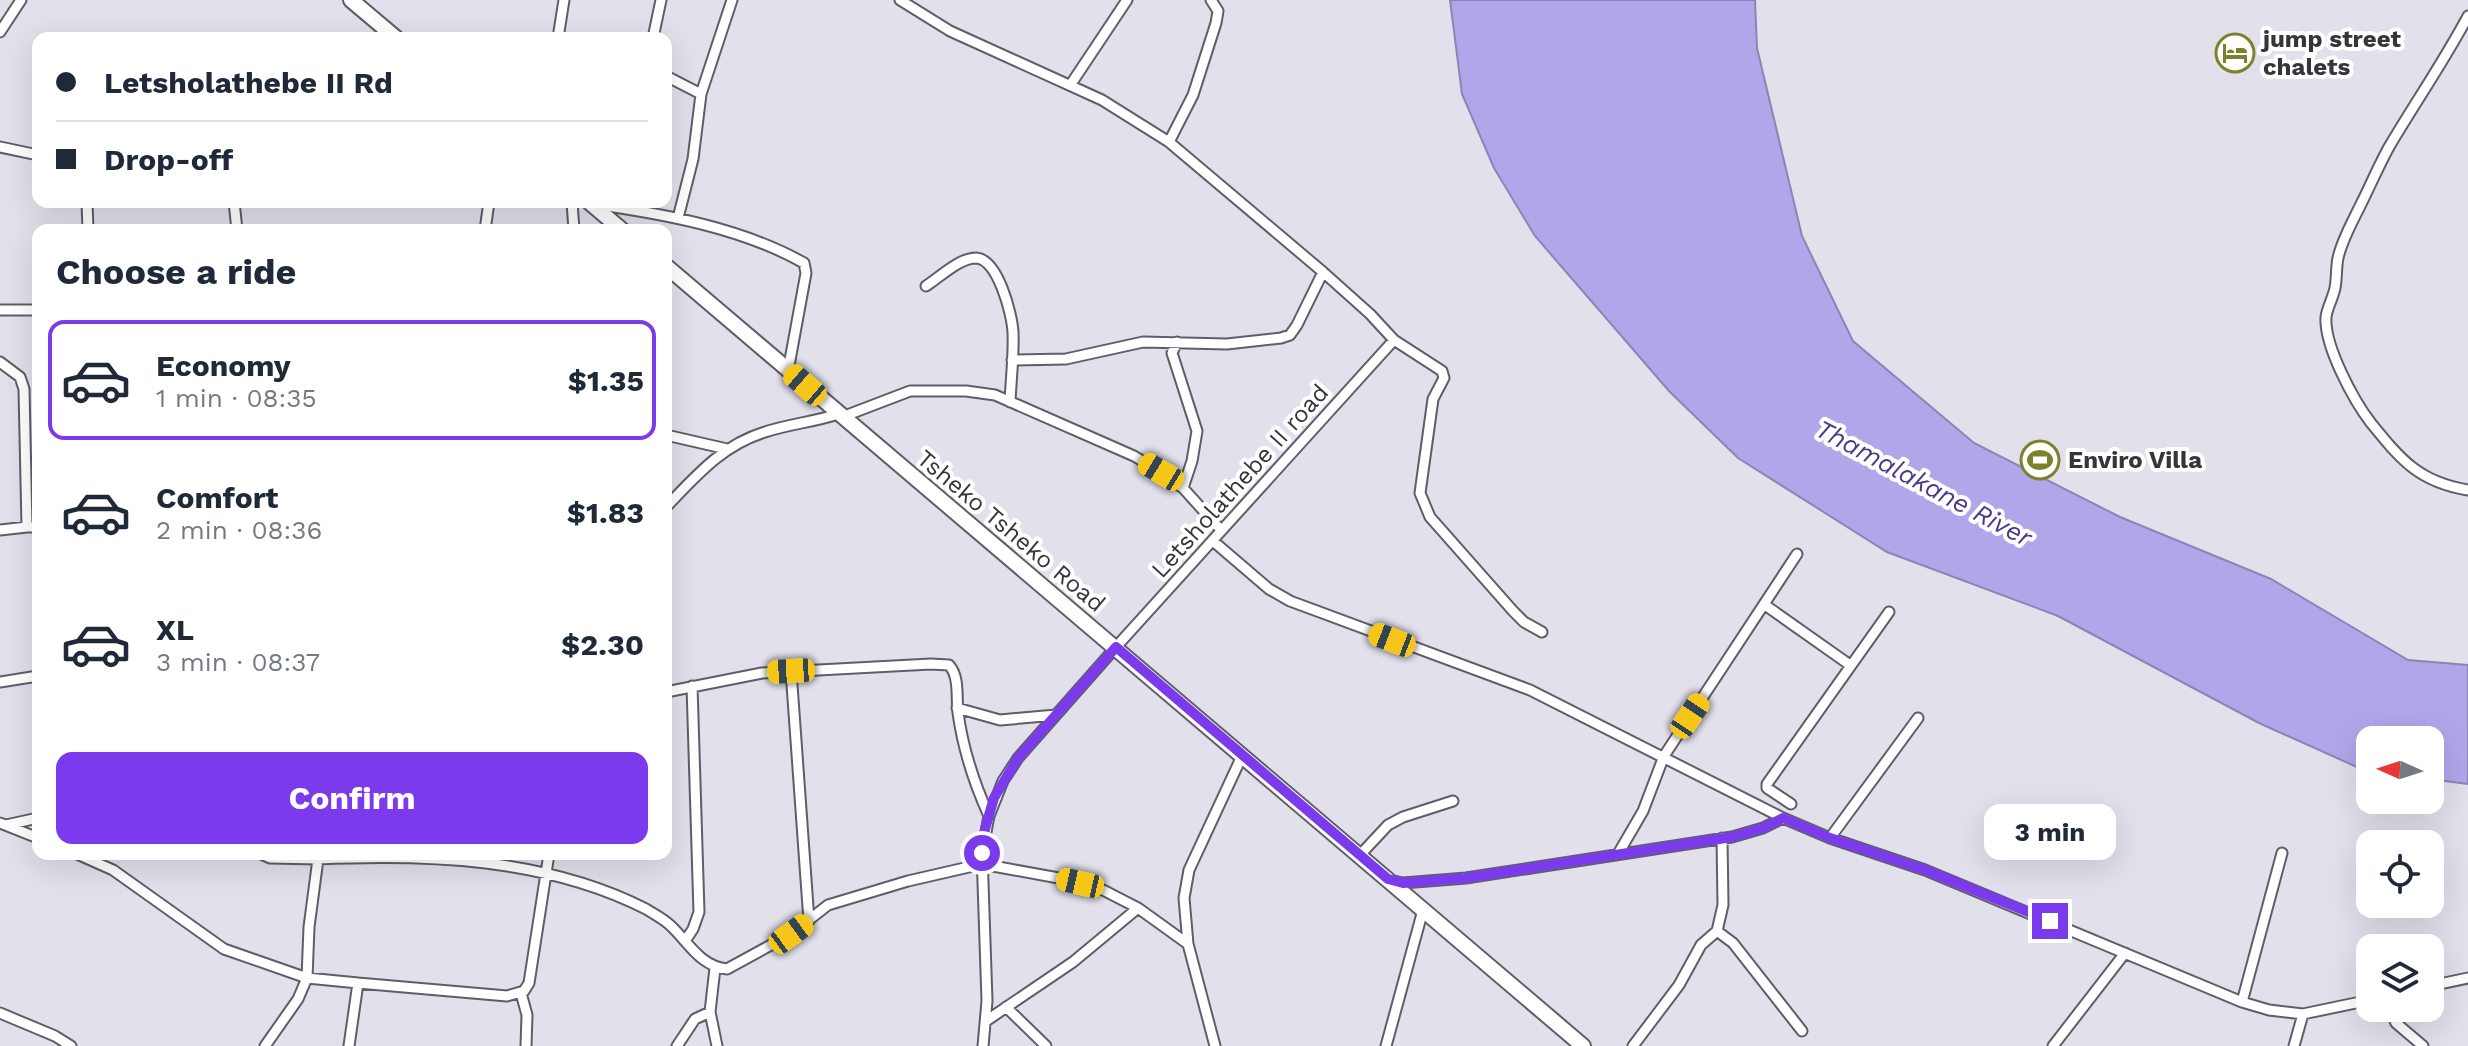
<!DOCTYPE html>
<html lang="en">
<head>
<meta charset="utf-8">
<style>
	body { margin:0; font-family:"Work Sans",sans-serif; background:#f2f2f3; color:#1f2937; height:100vh; display:flex; flex-direction:column; font-size:30px; white-space:nowrap }
	* { box-sizing:border-box; margin:0 }
	p { font-size:26px; color:#747a83 }
	.icon { flex:none; width:44px; height:44px; fill:none; stroke:currentColor; stroke-width:2; stroke-linecap:round; stroke-linejoin:round }
	.map { position:relative; flex:1; overflow:hidden }
	.drawer { position:absolute; left:32px; top:224px; width:640px; height:636px; display:flex; flex-direction:column; background:#fff; border-radius:16px; box-shadow:0 8px 32px #0002 }
	.drawer>* { flex:none }
	.banner { position:absolute; left:32px; top:32px; width:640px; height:176px; border-radius:16px; box-shadow:0 8px 32px #0002; display:grid; align-content:center; height:176px; padding:0 24px; background:#fff }
	.needle { width:52px; rotate:273deg }
	.fabs { position:absolute; left:2356px; top:726px; display:grid; gap:16px }
	.fabs a { display:grid; place-items:center; width:88px; height:88px; border-radius:16px; background:#fff; box-shadow:0 8px 32px #0002; font-size:40px }
	.end { position:absolute; width:36px; height:36px; margin:-18px; border:10px solid #7c3aed; background:#fff; box-shadow:0 0 0 4px #fff }
	.from { border-radius:50% }
	.bubble { position:absolute; height:56px; border-radius:16px; background:#fff; box-shadow:0 8px 32px #0002; font-size:26px; font-weight:700; line-height:56px; text-align:center }
	.car { position:absolute; width:24px; height:48px; margin:-24px -12px; border-radius:10px; box-shadow:0 0 6px 2px #0007; background:linear-gradient(#f5c518 24%,#345 0 40%,#f5c518 0 76%,#345 0 86%,#f5c518 0) }
	.banner b { display:flex; align-items:center; gap:28px; height:76px; font-size:30px }
	.banner b+b { border-top:2px solid #e0e1e3 }
	.banner i { width:20px; height:20px; background:#1f2937 }
	ul { padding:0; list-style:none }
	li { display:flex; align-items:center; gap:24px; height:120px; margin:0 16px 12px; padding:0 8px; border:4px solid transparent; border-radius:16px }
	li div { flex:1 }
	li b { display:block; font-size:30px }
	li em { font-style:normal; font-weight:700 }
	li.current { border-color:#7c3aed }
	li>.icon { width:72px; height:72px; stroke-width:1.5 }
	h2 { padding:0 24px; font-size:36px; line-height:96px }
	.action { display:flex; gap:16px; margin-top:auto; padding:16px 24px }
	.action a { flex:1; height:92px; border-radius:16px; background:#7c3aed; color:#fff; font-size:32px; font-weight:700; line-height:92px; text-align:center }
	.map>svg:first-child { display:block }
</style>
</head>
<body>
<div class="map">
<svg width="2468" height="1046" viewBox="0 0 2468 1046">
	<rect width="100%" height="100%" fill="#e1e0eb"/>
	<!-- water -->
	<path fill="#b0a7eb" stroke="#8b85b6" stroke-width="2" d="M1450,0H1755L1757,48L1802,236L1853,341L1974,443L2120,517L2271,579L2408,660L2468,665V784L2430,779V740H2370L2368,772L2259,723L2058,616L1887,552L1738,458L1669,391L1535,236L1494,168L1462,94Z"/>
	<g fill="none" stroke-linecap="round" stroke-linejoin="round">
		<defs>
			<path id="minor" d="M900,0L950,31L1102,100L1169,142L1323,272L1370,314L1394,340L1442,371L1444,378L1433,399L1420,493L1430,517L1513,611L1524,622L1542,632
				M2468,16C2444,61 2415,103 2389,147C2379,165 2371,184 2362,202C2354,219 2342,239 2338,258C2336,267 2337,278 2335,288C2333,298 2327,308 2326,317C2324,346 2354,401 2371,423C2401,460 2419,482 2468,490
				M0,32L21,0
				M558,38L564,0
				M653,38L661,0
				M666,76L701,94L693,159L678,218
				M1071,84L1127,0
				M701,94L732,0
				M1169,142L1193,95L1216,23L1218,11L1211,0
				M0,147L38,155
				M87,202L88,230
				M234,202L237,230
				M572,202L574,230
				M594,204C664,214 742,228 804,263L806,273L788,371
				M485,230L489,202
				M926,286C940,277 959,258 976,258C998,259 1012,314 1013,332C1014,355 1011,379 1010,402
				M0,310H38
				M1177,342L1172,353L1197,431L1192,461L1183,488
				M1012,360L1066,359L1143,342L1227,344L1281,338L1290,335L1297,325L1323,272
				M0,362L20,377L24,389L27,527H38
				M842,417L910,391H966L995,395L1134,456L1161,472L1183,488L1221,530
				M666,435L727,449
				M666,507C696,476 722,445 765,432C789,424 814,422 838,414
				M0,530L27,527
				M1213,541L1269,589L1290,601L1530,690L1783,818L1830,838L1925,870L2242,1002L2269,1010L2303,1014L2370,1000
				M1765,605L1850,665
				M791,671L809,921
				M0,682L38,676
				M666,692L762,673L931,664L949,665C960,677 956,698 958,713C963,749 974,783 989,816
				M957,708L1000,720L1056,715
				M1791,804L1767,788V784L1889,612
				M0,823L38,838
				M6,825L38,818
				M1830,838L1918,718
				M77,854L113,870L224,949L307,978L298,999L265,1046
				M261,854L270,858L318,859L319,856
				M1618,854L1643,811L1664,756L1797,554
				M1360,855L1388,825L1403,817L1453,801
				M1394,881L1403,883L1466,878L1732,837L1763,828L1783,818
				M1717,931L1733,943L1802,1031
				M685,941L693,929L699,912L692,686
				M715,968L710,1012L717,1046
				M358,983L307,978L309,927L318,859C428,854 546,858 646,909C654,914 664,919 671,926C689,943 700,966 727,969L791,934L828,905L908,881L982,864L1064,879L1103,890L1138,908L1188,944
				M2430,986L2468,978
				M521,993L527,1015L526,1046
				M2242,1002L2282,853
				M1006,1007L1046,1046
				M2389,1008L2396,1023L2423,1046
				M0,1013L55,1036L71,1046
				M986,1021L1073,962L1138,908
				M349,1046L358,983L507,996L524,991L529,983L549,854
				M677,1046L695,1019L710,1012
				M983,1046L987,1001L982,853L989,816L1003,781L1018,758L1116,647L1394,340
				M1215,1046L1188,944L1184,898L1189,870L1242,756
				M1386,1046L1423,910
				M1633,1046L1679,985L1701,945L1717,931L1723,905L1722,838
				M2053,1046L2125,953
				M2294,1046L2303,1014"/>
			<path id="highway" d="M351,0L396,38
				M589,202L622,230
				M666,266L1583,1046"/>
		</defs>
		<!-- minor casing -->
		<use href="#minor" stroke="#5f5e68" stroke-width="13"/>
		<!-- highway casing -->
		<use href="#highway" stroke="#5f5e68" stroke-width="18"/>
		<!-- minor -->
		<use href="#minor" stroke="#fff" stroke-width="9"/>
		<!-- highway -->
		<use href="#highway" stroke="#fff" stroke-width="14"/>
	</g>
	<g fill="none" stroke-linecap="round" stroke-linejoin="round">
		<!-- route -->
		<path stroke="#7c3aed" stroke-width="10" d="M982,853L985,829L994,798L1018,758L1116,647L1388,879L1403,883L1466,878L1732,837L1763,828L1783,818L1830,838L1925,870L2050,921"/>
	</g>
	<!-- icons -->
	<defs>
		<symbol id="hotel-ring" viewBox="-11 -11 22 22"><circle r="9.5" fill="#fff" stroke="#7f802a" stroke-width="1.5"/><path d="M-6-4.5h1.5V1H6V5H4.5V3h-9V5H-6ZM-4 0a1.8 1.8 0 1 1 3.6 0ZM.5 0V-2.5h3Q6-2.5 6 0Z" fill="#7f802a"/></symbol>
		<symbol id="stadium-ring" viewBox="-11 -11 22 22"><circle r="9.5" fill="#fff" stroke="#7f802a" stroke-width="1.5"/><path d="M0-5a6.5 5 0 1 0 0 10a6.5 5 0 1 0 0-10ZM-3.5-1.8h7v3.6h-7Z" fill="#7f802a"/></symbol>
	</defs>
	<g fill-rule="evenodd">
		<use href="#hotel-ring" x="2213" y="31" width="44" height="44"/>
		<use href="#stadium-ring" x="2018" y="438" width="44" height="44"/>
	</g>
	<g text-anchor="middle" stroke-width="8" stroke-linejoin="round" paint-order="stroke">
		<!-- poi labels -->
		<g font-size="24" font-weight="bold" fill="#36363a" stroke="#fff" text-anchor="start">
			<text x="2263" y="47">jump street<tspan x="2263" dy="28">chalets</tspan></text>
			<text x="2068" y="468">Enviro Villa</text>
		</g>
		<!-- street labels -->
		<g font-size="24" fill="#36363a" stroke="#fff">
			<text transform="translate(1240 481) rotate(-48)" y="8">Letsholathebe II road</text>
			<text transform="translate(1011 531) rotate(40)" y="8">Tsheko Tsheko Road</text>
		</g>
		<!-- water labels -->
		<g font-size="26" font-style="italic" fill="#4c3a89" stroke="#fff">
			<text transform="translate(1924 483) rotate(28)" y="9">Thamalakane River</text>
		</g>
	</g>
</svg>
<div class="fabs">
<a><svg class="needle" viewBox="-14 -14 28 28"><path d="M0-13l5 13h-10z" fill="#e53935"/><path d="M0 13l5-13h-10z" fill="#747a83"/></svg></a>
<a><svg class="icon" aria-label="locate" viewBox="0 0 24 24"><circle cx="12" cy="12" r="6"/><path d="M12 2v4M12 18v4M2 12h4M18 12h4"/></svg></a>
<a><svg class="icon" aria-label="layers" viewBox="0 0 24 24"><path d="M12 4l9 5-9 5-9-5zM3 14l9 5 9-5"/></svg></a>
</div>
<i class="end from" style="left:982px;top:853px"></i>
<i class="end" style="left:2050px;top:921px"></i>
<div class="bubble" style="left:1984px;top:804px;width:132px">3 min</div>
<i class="car" style="left:805px;top:385px;rotate:311deg"></i>
<i class="car" style="left:1161px;top:472px;rotate:301deg"></i>
<i class="car" style="left:1392px;top:640px;rotate:291deg"></i>
<i class="car" style="left:791px;top:671px;rotate:267deg"></i>
<i class="car" style="left:1690px;top:716px;rotate:34deg"></i>
<i class="car" style="left:1080px;top:883px;rotate:283deg"></i>
<i class="car" style="left:791px;top:934px;rotate:54deg"></i>
<div class="banner">
<b><i class="from"></i>Letsholathebe II Rd</b>
<b><i></i>Drop-off</b>
</div>
<section class="drawer">
<h2>Choose a ride</h2>
<ul>
<li class="current"><svg class="icon" aria-label="car" viewBox="0 0 24 24"><path d="M5 17H2v-5l4-1 3-4h7l3 4 3 1v5h-3M9 17h6M6 11h13"/><circle cx="7" cy="17" r="2"/><circle cx="17" cy="17" r="2"/></svg><div><b>Economy</b><p>1 min · 08:35</p></div><em>$1.35</em></li>
<li><svg class="icon" aria-label="car" viewBox="0 0 24 24"><path d="M5 17H2v-5l4-1 3-4h7l3 4 3 1v5h-3M9 17h6M6 11h13"/><circle cx="7" cy="17" r="2"/><circle cx="17" cy="17" r="2"/></svg><div><b>Comfort</b><p>2 min · 08:36</p></div><em>$1.83</em></li>
<li><svg class="icon" aria-label="car" viewBox="0 0 24 24"><path d="M5 17H2v-5l4-1 3-4h7l3 4 3 1v5h-3M9 17h6M6 11h13"/><circle cx="7" cy="17" r="2"/><circle cx="17" cy="17" r="2"/></svg><div><b>XL</b><p>3 min · 08:37</p></div><em>$2.30</em></li>
</ul>
<div class="action"><a>Confirm</a></div>
</section>
</div>
</body>
</html>
